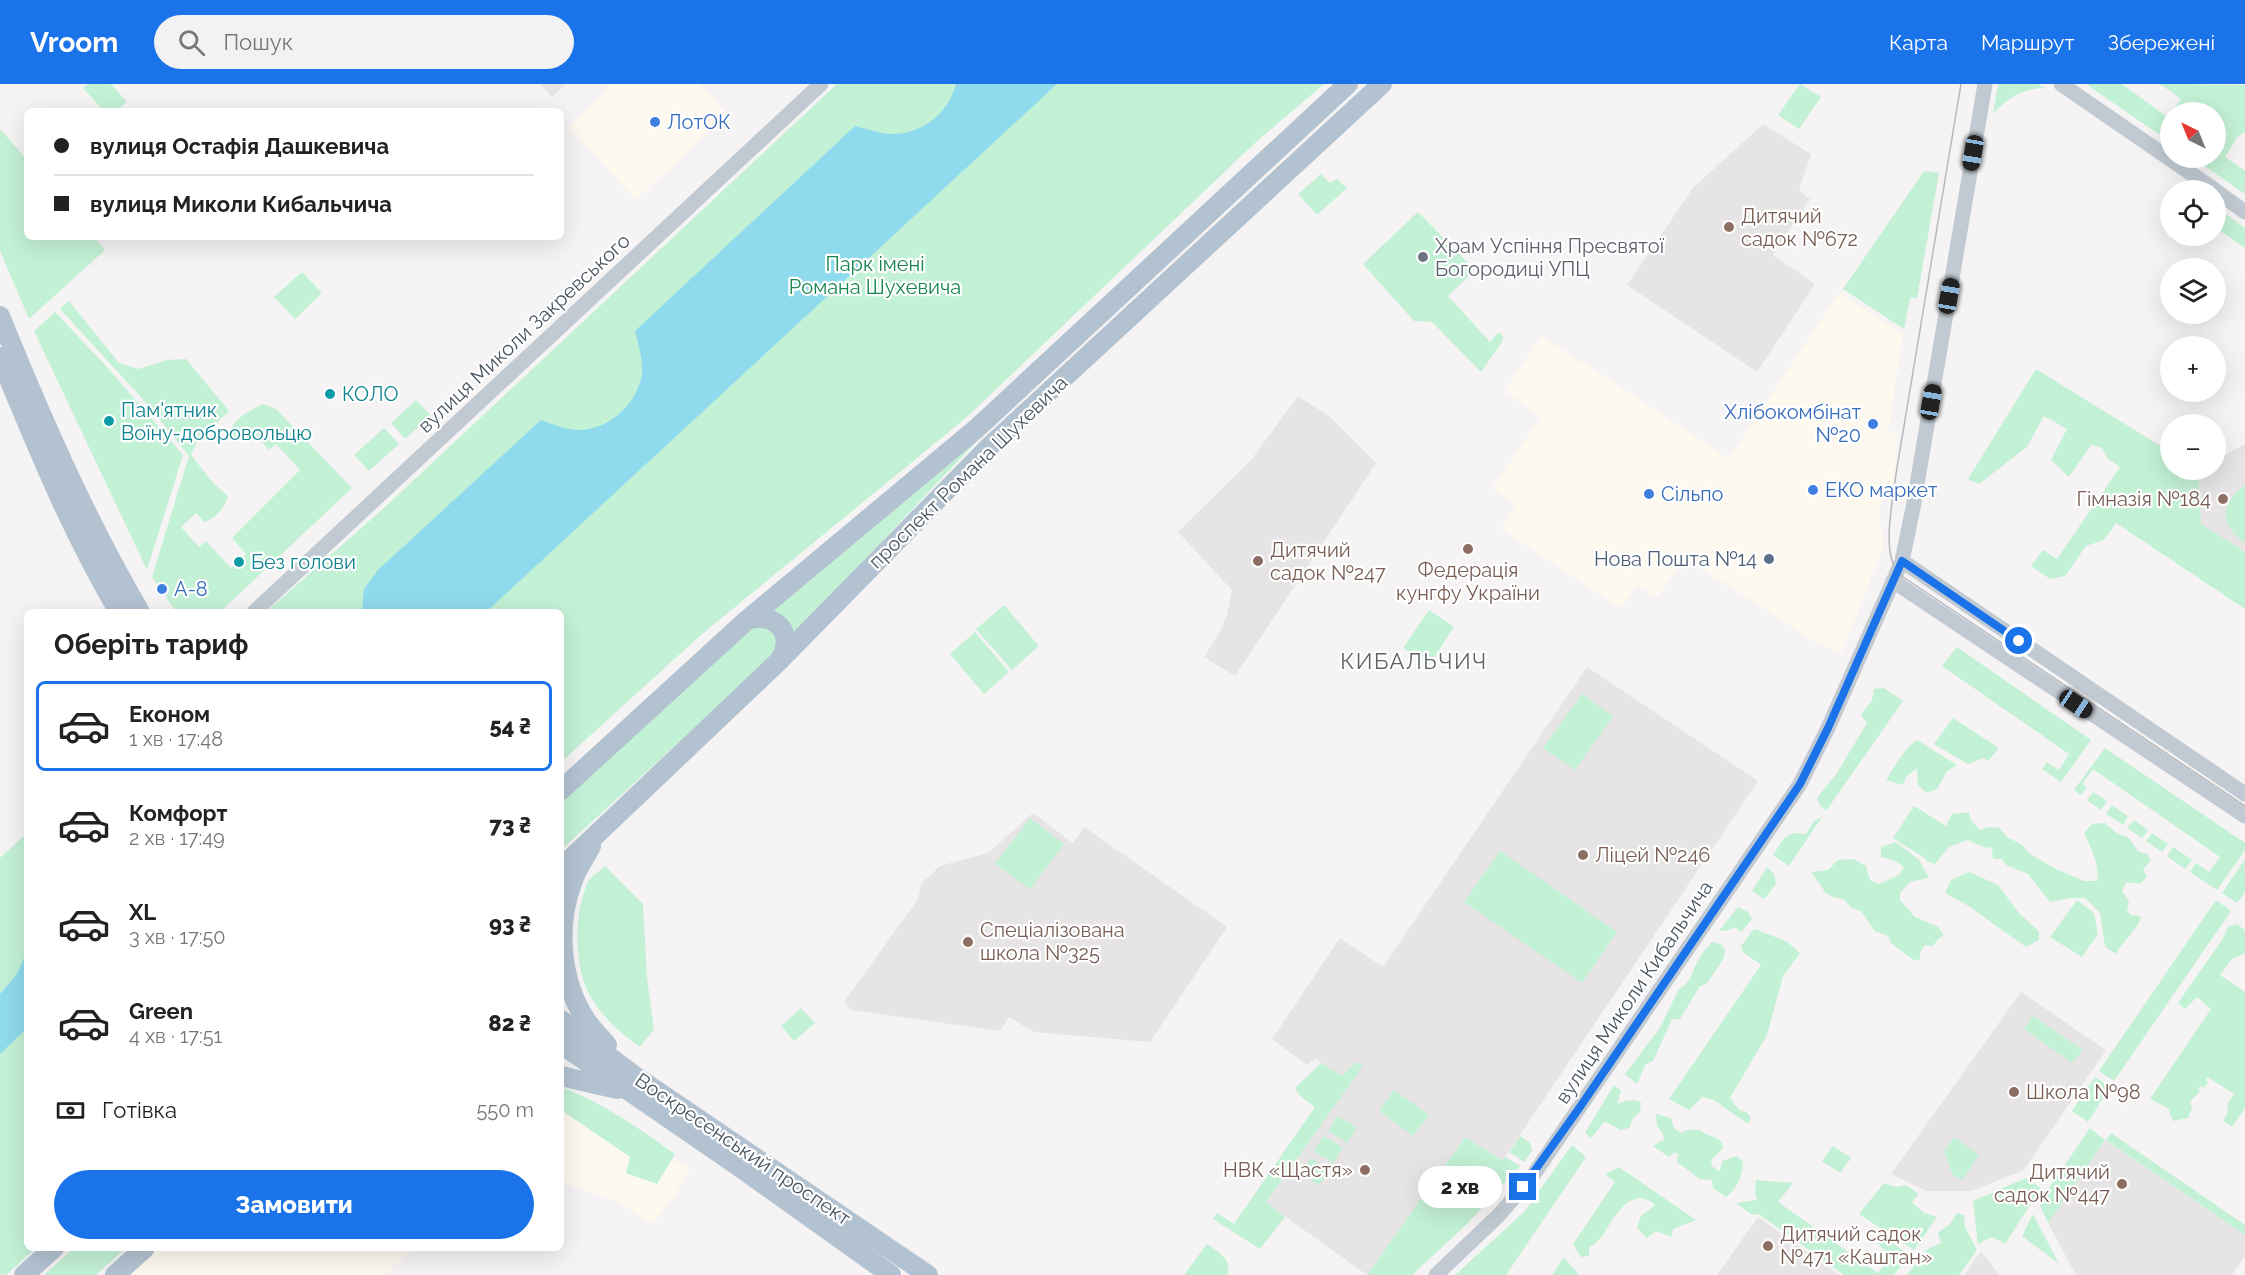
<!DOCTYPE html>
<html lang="uk">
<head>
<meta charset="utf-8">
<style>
	body { margin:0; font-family:Raleway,sans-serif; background:#f2f2f2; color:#222; height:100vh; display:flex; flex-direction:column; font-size:22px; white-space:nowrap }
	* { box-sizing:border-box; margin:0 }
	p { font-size:20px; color:#767676 }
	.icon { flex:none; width:33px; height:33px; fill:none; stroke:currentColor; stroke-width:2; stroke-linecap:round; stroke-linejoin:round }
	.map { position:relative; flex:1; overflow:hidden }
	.drawer { position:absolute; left:24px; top:525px; width:540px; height:642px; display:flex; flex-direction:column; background:#fff; border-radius:9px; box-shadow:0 6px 24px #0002 }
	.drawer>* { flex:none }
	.hud { position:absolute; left:24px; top:24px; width:540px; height:132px; border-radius:9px; box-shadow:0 6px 24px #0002; display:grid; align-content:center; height:132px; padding:0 30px; background:#fff }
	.needle { width:39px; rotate:317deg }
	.buttons { position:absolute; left:2160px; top:18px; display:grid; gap:12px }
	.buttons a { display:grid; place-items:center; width:66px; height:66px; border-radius:50%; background:#fff; box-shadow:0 6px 24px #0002; font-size:30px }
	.end { position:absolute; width:27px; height:27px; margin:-14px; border:8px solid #1a73e8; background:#fff; box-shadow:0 0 0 3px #fff }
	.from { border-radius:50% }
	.bubble { position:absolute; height:42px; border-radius:21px; background:#fff; box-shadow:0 6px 24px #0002; font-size:20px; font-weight:800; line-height:42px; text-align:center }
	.car { position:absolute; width:18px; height:36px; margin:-18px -9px; border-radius:8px; box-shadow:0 0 4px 2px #0007; background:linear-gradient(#222 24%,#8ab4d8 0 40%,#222 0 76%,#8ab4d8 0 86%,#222 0) }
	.hud b { display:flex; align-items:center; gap:21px; height:57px; font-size:22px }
	.hud b+b { border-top:2px solid #e0e0e0 }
	.hud i { width:15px; height:15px; background:#222 }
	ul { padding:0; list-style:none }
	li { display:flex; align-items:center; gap:18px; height:90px; margin:0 12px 9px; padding:0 18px; border:3px solid transparent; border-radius:9px }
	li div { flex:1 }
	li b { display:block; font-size:22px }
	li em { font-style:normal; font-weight:800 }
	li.on { border-color:#1a73e8 }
	li>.icon { width:54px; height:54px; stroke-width:1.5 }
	h2 { padding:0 30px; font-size:27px; line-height:72px }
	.pay { display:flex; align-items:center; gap:15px; height:66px; padding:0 30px; font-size:22px }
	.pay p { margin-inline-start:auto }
	.button { display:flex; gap:12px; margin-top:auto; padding:12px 30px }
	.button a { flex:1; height:69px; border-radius:36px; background:#1a73e8; color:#fff; font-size:24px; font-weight:800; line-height:69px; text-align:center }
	header { display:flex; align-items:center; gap:36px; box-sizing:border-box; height:84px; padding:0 30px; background:#1a73e8; color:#fff }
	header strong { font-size:28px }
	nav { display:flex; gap:33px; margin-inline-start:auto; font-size:21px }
	.search { width:420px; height:54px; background:#f2f2f2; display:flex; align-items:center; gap:15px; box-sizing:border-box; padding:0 21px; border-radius:33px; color:#767676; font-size:22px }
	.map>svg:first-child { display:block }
</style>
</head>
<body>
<header>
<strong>Vroom</strong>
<div class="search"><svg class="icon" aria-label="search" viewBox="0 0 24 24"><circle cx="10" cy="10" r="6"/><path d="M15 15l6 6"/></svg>Пошук</div>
<nav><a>Карта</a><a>Маршрут</a><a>Збережені</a></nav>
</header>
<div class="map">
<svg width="2245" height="1191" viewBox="0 0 2245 1191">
	<rect width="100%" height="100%" fill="#f5f3f3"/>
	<!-- commercial -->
	<path fill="#fdf9ef" d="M608,0H699L727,30L636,116L570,43L606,8Z
		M1839,209L1903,250L1888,347L1898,351L1893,399L1879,422L1883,463L1842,568L1819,560L1685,474L1657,513L1637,501L1621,524L1501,444L1516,421L1492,404L1541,333L1505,307L1542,252L1729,375Z
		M569,1012L690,1086L676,1109L652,1140L615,1116L561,1098V1013Z
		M158,1164H414L385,1191H128Z"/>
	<!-- education -->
	<path fill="#e6e4e5" d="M540,0H566L552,13Z
		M1763,40L1811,70L1799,107L1810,115L1773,171L1815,200L1757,288L1627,201L1693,104Z
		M1298,312L1330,333L1376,379L1235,592L1204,573L1221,546L1227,531L1232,506L1178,448L1251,376Z
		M2245,360V471L2201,440L2198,386H2216V376Z
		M1587,583L1758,697L1503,1076L1465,1053L1367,1191L1266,1119L1362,982L1357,978L1342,992L1315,975L1307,981L1272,955L1340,854L1383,883Z
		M1033,729L1073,759L1084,743L1227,843L1150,958L1034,948L1009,933L1000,947L851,926L844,918L918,815L921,800L940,782L988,769Z
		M2021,908L2106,966L2024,1086L1971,1107H1926L1891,1090Z
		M2105,1056L2245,1151V1172L2232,1191H2076L2048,1139Z
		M1758,1133L1838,1190V1191H1717Z
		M1981,1167L2000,1191H1964Z"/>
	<!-- green -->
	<path fill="#c3f1d5" d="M88,0H111L127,18L117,27H104L83,4Z
		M837,0H1324L1257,57L967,333L702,550L561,678V528H266L385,423Z
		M1800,0L1821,13L1799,45L1778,31Z
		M1998,0H2038L2045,4C2023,4 2008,14 1993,29Z
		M2086,0H2122L2170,35V58Z
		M2160,0L2245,1V48L2238,52L2225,73L2245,87V110L2193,74H2216V28H2172L2181,15Z
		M0,45L27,76V153H94L105,166L29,235L0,167Z
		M1924,87L1939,89L1917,214H1910L1904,245L1843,205Z
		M1321,90L1330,99L1337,95L1347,104L1317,131L1298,110Z
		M2216,123L2245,144V164L2216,144Z
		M1418,128L1469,180L1471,186L1468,193L1448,212L1490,258L1499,248L1503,253L1502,258L1481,288L1432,238L1414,237L1363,180Z
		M302,188L322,209L295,235L274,213Z
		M69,217L119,279L138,285L167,276L186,275L229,327L197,358L191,371L213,399L228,412C225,424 216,434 204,438L196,429L181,443L199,463L206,457L231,484L246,470L232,454L300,386L276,360L269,366L250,345L234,359L228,353C231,336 248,327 263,320L276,325L352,404L220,528H176L152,493L189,372L140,312L60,225Z
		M55,228L106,282L183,371L147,486L34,247Z
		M2036,285L2170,368V386H2198L2201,440L2245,468V525L2116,439L2104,456L2086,462L2065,492L2050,495L2031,482L2043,466L2057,475L2120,383L2107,374L2102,364L2091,361L2069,393L2051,376L2067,345L2044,332L2027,363L1979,400L1968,395Z
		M416,316L431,332L405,355L391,339Z
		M384,344L399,360L369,387L354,371Z
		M977,357L794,550L786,534L770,526Z
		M2245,401V459C2219,440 2219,420 2245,401Z
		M1004,521L1039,562L1012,586L976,545Z
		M1429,526L1454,543L1429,581L1403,564Z
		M754,542L770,544L777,553L775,570L561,766V719Z
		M975,548L1009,588L984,610L950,570Z
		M1957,563L2091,656L2061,698L2042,685L2047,678L2059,686L2069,670L1942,582Z
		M1884,604L1903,617L1826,727L1819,720L1817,714L1837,689L1867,639L1861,631L1872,616L1874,605Z
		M1582,610L1613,632L1575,686L1543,664Z
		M1953,634L1999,664L1988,677L1984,674L1968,680L1934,660Z
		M1917,656L1957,681L1947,687L1937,705L1926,709L1918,701L1917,684L1906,693L1903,701L1886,696C1893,685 1906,662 1917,656Z
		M2105,664L2245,759V766L2217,806L2190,788L2196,779L2209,788L2220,773L2093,685L2082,700L2087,703L2081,711L2074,706Z
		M2093,708L2107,717L2101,726L2087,716Z
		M2112,721L2128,732L2123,741L2106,730Z
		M1914,722L1946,742L1952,730L1969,728L1971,736L1980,746L1988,743L2000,744L2007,753L2021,760L2030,770L2056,785L2084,797H2097C2100,781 2091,764 2084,749L2092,740L2104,739L2118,750L2128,753L2138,767L2147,770L2151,777L2143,785L2147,793L2140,800L2126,798L2122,807L2129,817L2127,827L2131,831L2141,832C2137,849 2123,855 2116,870L2105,863L2100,829L2085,814H2070L2050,818L2028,790L2006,781L2002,775H1993L1992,764L1983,763L1968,756L1949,763L1935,780L1926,777V775L1893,754Z
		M1822,733L1789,782L1773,771C1785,754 1784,747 1806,750L1814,737Z
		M1030,734L1064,760L1030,805L995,780Z
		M2134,736L2148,746L2142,754L2127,744Z
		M27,749V1164H36L6,1191H0V774Z
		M2152,749L2168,760L2162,768L2146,757Z
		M1896,758L1919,776L1929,794L1910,798L1900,809V816L1915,833L1938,843L1944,851L1938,855L1933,862L1925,861L1920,868V875L1915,877L1891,859L1888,852L1875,847L1861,827L1852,824L1843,815L1832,813L1825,808L1811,788L1828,786L1838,776L1853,775L1866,782L1870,796L1879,800L1899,791L1904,783L1893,776L1881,773V763Z
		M2173,763L2192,776L2185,785L2167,772Z
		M1500,767L1617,848L1582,899L1464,818Z
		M2245,775V808L2237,819L2222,809Z
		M605,782L643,820L647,894L654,945L640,963C619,948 602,933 589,910C574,882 574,827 588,798C591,792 600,787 605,782Z
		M1767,783L1774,790L1776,800L1764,815L1752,807Z
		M1969,788L1998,801L2018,828L2039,848V856L2026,863L1967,821L1945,809L1951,796Z
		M2077,816L2094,829L2098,850L2082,873L2050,853Z
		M2216,816L2231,827L2114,997L2099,987Z
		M1738,823L1748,828L1752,835L1741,848L1735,843L1729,846L1719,847Z
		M2236,840L2245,846V869L2232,875L2220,891L2245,908V1024L2232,1043L2223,1037L2227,1030L2228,1019L2234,1010L2208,993L2206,996L2208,998L2204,1004L2200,1002L2198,1005L2200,1007L2190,1018L2192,1024L2188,1034L2173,1037L2168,1024L2150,1015L2211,925L2197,913L2185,925L2178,919L2222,856L2228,843Z
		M1754,845L1786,857L1800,869L1783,892L1767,951L1730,1014L1740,1027L1746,1028L1751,1033L1748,1040L1714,1016L1702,1013L1689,1026L1669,1015L1761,881L1743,868L1741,862Z
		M1712,858L1721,860L1725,866L1723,876L1707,899L1700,902L1680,935H1672L1653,977L1645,981L1637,1000L1625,990L1659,945L1679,905C1688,901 1692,891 1695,882C1699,873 1706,865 1712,858Z
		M801,924L815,939L794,957L781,942Z
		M2033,932L2083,966L2072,979L2024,945Z
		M1357,978L1363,982L1266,1118L1285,1133L1260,1165L1213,1135L1217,1129L1234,1140L1315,1023L1299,1011L1295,1004L1321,979L1342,992Z
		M2095,993L2110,1003L2088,1038L2072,1027Z
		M1614,1001L1621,1007L1617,1020C1625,1016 1632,1015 1641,1018L1640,1028L1633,1034L1629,1044L1620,1046L1605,1037L1591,1054L1585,1049Z
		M561,1003C604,1019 638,1044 675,1070L657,1100L626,1089L630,1073L561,1026Z
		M1394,1006L1429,1031L1413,1052L1379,1027Z
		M1656,1030L1671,1034L1674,1044L1681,1049L1687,1046H1700C1707,1052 1715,1052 1722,1058L1723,1064L1711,1076L1712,1082L1720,1088L1722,1077L1737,1072L1743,1078C1743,1090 1737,1106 1726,1113L1713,1104L1712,1096L1700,1095L1677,1078L1678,1071L1675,1068L1669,1073L1653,1062L1664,1056L1663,1050L1657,1042Z
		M1338,1032L1357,1044L1347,1059L1328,1047Z
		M2090,1044L2105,1056L2048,1139L2039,1119Z
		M2111,1049L2245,1141V1151L2106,1056Z
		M1324,1052L1343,1064L1333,1079L1314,1067Z
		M1520,1052L1530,1059L1532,1067L1524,1078L1509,1068Z
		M1465,1053L1502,1076L1505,1073L1520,1082L1467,1140L1412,1191H1367Z
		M1954,1053L1979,1071L1962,1096L1953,1091L1944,1068Z
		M1572,1061L1586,1073L1506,1191H1455L1524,1128Z
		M1833,1062L1851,1074L1840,1089L1822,1077Z
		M1311,1074L1329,1086L1319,1101L1301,1089Z
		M1619,1083L1696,1136L1673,1145L1672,1153L1656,1147L1647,1154L1637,1144L1641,1132L1655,1121C1631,1100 1614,1134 1603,1151C1599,1156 1594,1160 1589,1164V1172L1581,1173L1573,1160L1615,1098L1605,1090Z
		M2026,1094L2041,1104L2005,1160L1992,1153L1978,1160L1973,1117Z
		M1756,1096L1793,1099L1778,1118L1878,1189L1891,1172L1877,1159L1880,1151L1910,1171L1894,1191H1844L1760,1131L1751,1130L1736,1119L1757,1116L1755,1108Z
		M1884,1099L1896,1103L1906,1101L1919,1110L1912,1118L1924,1129L1937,1133L1914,1166L1859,1130Z
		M1957,1129L1964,1131L1965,1143L1977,1166L1959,1191H1907L1926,1166L1941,1159L1938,1149L1950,1140Z
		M2033,1130L2059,1180L2022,1152Z
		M1207,1160C1218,1168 1233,1175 1227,1191H1184Z
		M74,1164H126L96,1191H44Z
		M1564,1173L1579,1191H1552Z"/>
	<!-- water -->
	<path fill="#90daee" d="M956,0H1057L486,528H362L364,505L378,486L541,336C552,340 564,345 577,346C608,347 638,320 642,289C643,275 638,260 635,247L855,42C868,45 883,51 896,50C925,48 949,28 956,0Z
		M27,867V944L0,970V910L17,890Z"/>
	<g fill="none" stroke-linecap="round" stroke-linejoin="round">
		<!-- minor -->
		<path stroke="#c1cad2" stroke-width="15" d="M2061,0L2215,106
			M2216,107L2245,128
			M1902,477L2245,710
			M1893,497L2245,732
			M254,528L821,0
			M1436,1191L1500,1130L1534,1090L1800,700L1828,644L1902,477L1913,424L1985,0"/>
		<!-- major -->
		<path stroke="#b3c2d1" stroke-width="20" d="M0,232C41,333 85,434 140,528
			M0,273C36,360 71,447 119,528
			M747,536C774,527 795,548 781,574
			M561,706L747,536L976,345L1348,0
			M591,762C585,774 576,786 572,799C556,842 560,897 586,936C592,945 600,953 607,961
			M561,784L779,577L990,362L1382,0
			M561,936L632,990L928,1191
			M561,960L741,1084L891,1191
			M561,992L617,1005
			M24,1191L54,1164
			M115,1191L145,1164"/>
		<!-- tram -->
		<path stroke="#b5b8bd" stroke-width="1.5" d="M1961,0L1896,390C1893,417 1880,470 1900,491L2245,722"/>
	</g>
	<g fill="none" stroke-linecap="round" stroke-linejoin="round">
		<!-- route -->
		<path stroke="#1a73e8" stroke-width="8" d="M1523,1103L1580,1023L1800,700L1828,644L1902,477L2019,557"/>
	</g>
	<!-- markers -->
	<g fill="#3f7fe0" stroke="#fff" stroke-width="2">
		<circle cx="655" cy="38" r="6"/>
		<circle cx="1873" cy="340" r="6"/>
		<circle cx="1813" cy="406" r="6"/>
		<circle cx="1649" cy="410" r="6"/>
		<circle cx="162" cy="505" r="6"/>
	</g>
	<g fill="#8d6e63" stroke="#fff" stroke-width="2">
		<circle cx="1729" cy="143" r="6"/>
		<circle cx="2223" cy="415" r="6"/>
		<circle cx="1468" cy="465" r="6"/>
		<circle cx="1258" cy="477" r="6"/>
		<circle cx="1583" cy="771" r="6"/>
		<circle cx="968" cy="858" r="6"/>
		<circle cx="2014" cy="1008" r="6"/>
		<circle cx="1365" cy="1086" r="6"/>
		<circle cx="2122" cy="1100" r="6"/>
		<circle cx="1768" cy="1162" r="6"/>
	</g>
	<circle fill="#6b7280" stroke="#fff" stroke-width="2" cx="1423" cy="173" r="6"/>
	<g fill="#0f9aa8" stroke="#fff" stroke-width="2">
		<circle cx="330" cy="310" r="6"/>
		<circle cx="109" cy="337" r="6"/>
		<circle cx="239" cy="478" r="6"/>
	</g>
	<circle fill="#5c6f8a" stroke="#fff" stroke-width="2" cx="1769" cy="475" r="6"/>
	<g text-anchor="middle" stroke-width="4.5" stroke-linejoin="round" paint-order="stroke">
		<!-- shop labels -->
		<g font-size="20" fill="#366cbe" stroke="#fff" text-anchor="start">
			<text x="667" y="45">ЛотОК</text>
			<text x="1861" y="335" text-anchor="end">Хлібокомбінат<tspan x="1861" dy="23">№20</tspan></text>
			<text x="1825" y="413">ЕКО маркет</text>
			<text x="1661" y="417">Сільпо</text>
			<text x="174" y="512">А-8</text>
		</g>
		<!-- education labels -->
		<g font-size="20" fill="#785e54" stroke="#fff" text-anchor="start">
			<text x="1741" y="139">Дитячий<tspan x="1741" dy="23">садок №672</tspan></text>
			<text x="2211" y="422" text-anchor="end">Гімназія №184</text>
			<text x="1270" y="473">Дитячий<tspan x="1270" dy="23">садок №247</tspan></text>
			<text x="1468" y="493" text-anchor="middle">Федерація<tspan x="1468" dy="23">кунгфу України</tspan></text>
			<text x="1595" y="778">Ліцей №246</text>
			<text x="980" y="853">Спеціалізована<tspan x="980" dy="23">школа №325</tspan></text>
			<text x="2026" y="1015">Школа №98</text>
			<text x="1353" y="1093" text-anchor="end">НВК «Щастя»</text>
			<text x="2110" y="1095" text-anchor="end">Дитячий<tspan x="2110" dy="23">садок №447</tspan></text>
			<text x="1780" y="1157">Дитячий садок<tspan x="1780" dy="23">№471 «Каштан»</tspan></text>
		</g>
		<!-- worship labels -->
		<g font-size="20" fill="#5b616d" stroke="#fff" text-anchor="start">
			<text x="1435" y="169">Храм Успіння Пресвятої<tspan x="1435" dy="23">Богородиці УПЦ</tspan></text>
		</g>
		<!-- park labels -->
		<g font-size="20" fill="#17864f" stroke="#fff">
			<text x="875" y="187">Парк імені<tspan x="875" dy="23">Романа Шухевича</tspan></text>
		</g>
		<!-- street labels -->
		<g font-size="20" fill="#4a5661" stroke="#fff">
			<text transform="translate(524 249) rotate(-43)" y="7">вулиця Миколи Закревського</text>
			<text transform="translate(968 388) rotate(-44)" y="7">проспект Романа Шухевича</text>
			<text transform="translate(1634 908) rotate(-56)" y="7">вулиця Миколи Кибальчича</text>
			<text transform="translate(743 1065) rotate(34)" y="7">Воскресенський проспект</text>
		</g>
		<!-- culture labels -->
		<g font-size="20" fill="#0d838f" stroke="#fff" text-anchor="start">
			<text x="342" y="317">КОЛО</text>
			<text x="121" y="333">Пам'ятник<tspan x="121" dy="23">Воїну-добровольцю</tspan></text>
			<text x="251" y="485">Без голови</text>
		</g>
		<!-- service labels -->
		<g font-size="20" fill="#4e5e75" stroke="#fff" text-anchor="end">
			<text x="1757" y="482">Нова Пошта №14</text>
		</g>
		<!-- quarter labels -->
		<g font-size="22" letter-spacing="1.5" fill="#5f6368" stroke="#fff">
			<text x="1414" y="585">КИБАЛЬЧИЧ</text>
		</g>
	</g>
</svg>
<div class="buttons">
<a><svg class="needle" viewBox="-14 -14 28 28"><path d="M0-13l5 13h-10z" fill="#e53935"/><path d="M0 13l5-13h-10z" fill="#767676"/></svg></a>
<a><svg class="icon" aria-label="locate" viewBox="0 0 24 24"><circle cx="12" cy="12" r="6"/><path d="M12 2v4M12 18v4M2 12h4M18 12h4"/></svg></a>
<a><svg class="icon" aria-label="layers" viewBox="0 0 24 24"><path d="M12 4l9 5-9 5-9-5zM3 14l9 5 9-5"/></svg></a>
<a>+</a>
<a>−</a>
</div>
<i class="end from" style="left:2019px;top:557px"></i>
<i class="end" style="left:1523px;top:1103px"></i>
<div class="bubble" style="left:1418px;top:1082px;width:84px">2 хв</div>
<i class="car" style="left:1973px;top:69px;rotate:190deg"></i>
<i class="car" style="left:1949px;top:212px;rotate:10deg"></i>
<i class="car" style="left:1931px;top:318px;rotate:10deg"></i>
<i class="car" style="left:2076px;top:620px;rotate:124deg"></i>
<div class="hud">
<b><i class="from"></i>вулиця Остафія Дашкевича</b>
<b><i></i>вулиця Миколи Кибальчича</b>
</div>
<section class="drawer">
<h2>Оберіть тариф</h2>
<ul>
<li class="on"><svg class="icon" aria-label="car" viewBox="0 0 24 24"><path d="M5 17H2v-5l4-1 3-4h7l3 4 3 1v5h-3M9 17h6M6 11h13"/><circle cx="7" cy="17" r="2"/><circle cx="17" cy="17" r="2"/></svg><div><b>Економ</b><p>1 хв · 17:48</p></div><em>54 ₴</em></li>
<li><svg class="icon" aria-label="car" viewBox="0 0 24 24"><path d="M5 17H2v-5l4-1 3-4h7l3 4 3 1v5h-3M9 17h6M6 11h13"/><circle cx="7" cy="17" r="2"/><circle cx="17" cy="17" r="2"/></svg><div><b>Комфорт</b><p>2 хв · 17:49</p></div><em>73 ₴</em></li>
<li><svg class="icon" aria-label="car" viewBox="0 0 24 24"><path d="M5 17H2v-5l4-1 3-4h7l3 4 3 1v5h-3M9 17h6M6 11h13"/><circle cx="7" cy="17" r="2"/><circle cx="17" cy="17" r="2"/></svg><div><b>XL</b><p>3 хв · 17:50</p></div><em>93 ₴</em></li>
<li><svg class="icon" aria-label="car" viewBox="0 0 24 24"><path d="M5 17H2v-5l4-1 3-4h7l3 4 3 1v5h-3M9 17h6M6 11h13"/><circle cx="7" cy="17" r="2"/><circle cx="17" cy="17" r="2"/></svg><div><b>Green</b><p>4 хв · 17:51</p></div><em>82 ₴</em></li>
</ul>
<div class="pay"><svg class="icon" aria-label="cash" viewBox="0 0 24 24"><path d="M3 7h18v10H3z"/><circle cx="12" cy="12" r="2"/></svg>Готівка<p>550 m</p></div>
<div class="button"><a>Замовити</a></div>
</section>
</div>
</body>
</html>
